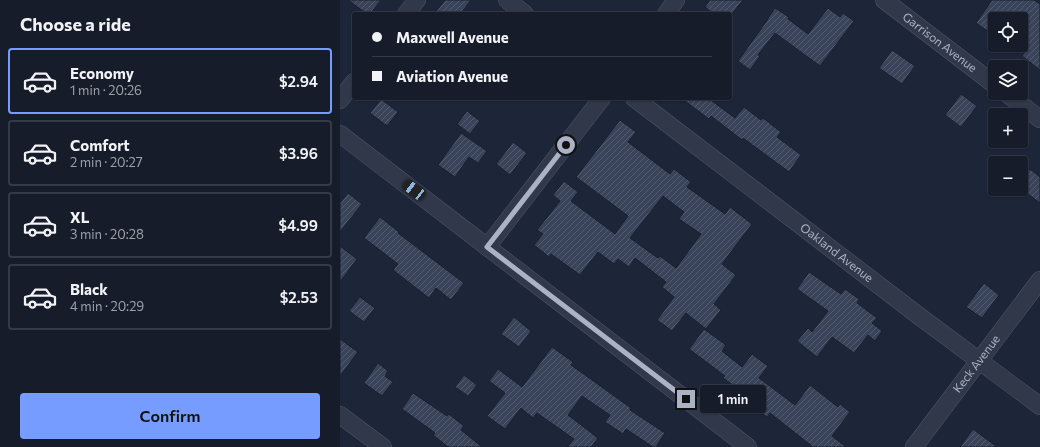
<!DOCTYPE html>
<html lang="en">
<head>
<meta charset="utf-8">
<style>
	body { margin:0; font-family:Commissioner,sans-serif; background:#232936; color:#f1f3f6; height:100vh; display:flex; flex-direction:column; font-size:15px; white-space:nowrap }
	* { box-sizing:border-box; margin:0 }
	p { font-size:13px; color:#9ea1a8 }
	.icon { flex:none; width:22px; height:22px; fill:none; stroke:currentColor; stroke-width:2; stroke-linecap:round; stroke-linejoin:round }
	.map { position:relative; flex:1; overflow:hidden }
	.side { display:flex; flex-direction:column; background:#161c2a; width:340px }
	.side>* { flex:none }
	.guide { position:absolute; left:12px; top:12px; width:380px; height:88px; border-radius:4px; box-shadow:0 1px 3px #0004,0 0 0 1px #353a47; display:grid; align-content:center; height:88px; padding:0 20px; background:#161c2a }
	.tools { position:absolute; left:648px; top:12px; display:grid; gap:8px }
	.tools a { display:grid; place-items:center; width:40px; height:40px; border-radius:4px; background:#161c2a; box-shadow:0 1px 3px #0004,0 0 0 1px #353a47; font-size:20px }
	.end { position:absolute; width:18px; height:18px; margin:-9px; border:5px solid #abb2c6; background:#111; box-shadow:0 0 0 2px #111 }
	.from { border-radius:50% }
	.bubble { position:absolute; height:28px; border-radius:4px; background:#161c2a; box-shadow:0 1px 3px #0004,0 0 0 1px #353a47; font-size:13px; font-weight:600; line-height:28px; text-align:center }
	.car { position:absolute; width:12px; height:24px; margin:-12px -6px; border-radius:5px; box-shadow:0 0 3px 1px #0007; background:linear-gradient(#222 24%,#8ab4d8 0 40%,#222 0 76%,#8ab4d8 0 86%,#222 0) }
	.guide b { display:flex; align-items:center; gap:14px; height:38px; font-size:15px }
	.guide b+b { border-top:1px solid #353a47 }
	.guide i { width:10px; height:10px; background:#f1f3f6 }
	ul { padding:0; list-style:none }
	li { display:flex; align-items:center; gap:12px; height:66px; margin:0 8px 6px; padding:0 12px; border:2px solid #353a47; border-radius:4px }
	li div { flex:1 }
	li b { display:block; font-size:15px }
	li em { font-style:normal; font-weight:600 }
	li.on { border-color:#779cff }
	li>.icon { width:36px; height:36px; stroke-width:1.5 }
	h2 { padding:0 20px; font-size:18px; line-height:48px }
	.primary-button { display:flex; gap:8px; margin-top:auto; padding:8px 20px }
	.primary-button a { flex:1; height:46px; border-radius:4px; background:#779cff; color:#111; font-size:16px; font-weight:600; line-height:46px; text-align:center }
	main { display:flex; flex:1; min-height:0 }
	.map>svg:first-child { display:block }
</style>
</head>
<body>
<main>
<section class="side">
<h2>Choose a ride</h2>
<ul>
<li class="on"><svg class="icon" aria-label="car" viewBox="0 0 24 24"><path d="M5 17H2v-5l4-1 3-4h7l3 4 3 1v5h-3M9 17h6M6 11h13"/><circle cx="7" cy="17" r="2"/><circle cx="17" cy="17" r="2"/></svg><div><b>Economy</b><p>1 min · 20:26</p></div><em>$2.94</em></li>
<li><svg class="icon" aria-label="car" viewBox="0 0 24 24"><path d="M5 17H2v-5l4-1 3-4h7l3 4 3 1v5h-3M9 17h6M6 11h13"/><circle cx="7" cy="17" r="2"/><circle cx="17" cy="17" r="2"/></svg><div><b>Comfort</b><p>2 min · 20:27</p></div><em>$3.96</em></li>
<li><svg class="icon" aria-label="car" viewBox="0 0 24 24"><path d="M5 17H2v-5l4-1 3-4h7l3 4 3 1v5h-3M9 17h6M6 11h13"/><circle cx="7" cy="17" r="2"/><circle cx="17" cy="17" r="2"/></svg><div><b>XL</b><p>3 min · 20:28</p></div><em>$4.99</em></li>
<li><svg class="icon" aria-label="car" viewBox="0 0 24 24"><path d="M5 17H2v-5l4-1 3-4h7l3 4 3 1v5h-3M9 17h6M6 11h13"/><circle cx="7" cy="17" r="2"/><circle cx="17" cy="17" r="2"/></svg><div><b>Black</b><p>4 min · 20:29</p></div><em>$2.53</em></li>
</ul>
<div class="primary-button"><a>Confirm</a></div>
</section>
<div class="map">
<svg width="700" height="447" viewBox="0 0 700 447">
	<defs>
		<pattern id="building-hatch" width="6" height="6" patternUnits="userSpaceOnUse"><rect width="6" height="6" fill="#394359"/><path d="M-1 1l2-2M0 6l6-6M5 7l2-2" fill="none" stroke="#535c6f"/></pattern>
	</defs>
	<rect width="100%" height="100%" fill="#1d2638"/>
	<!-- building -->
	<path fill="url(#building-hatch)" stroke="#191f2f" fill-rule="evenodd" d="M8,0H41L30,14H27Z
		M105,0H131L120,14H94Z
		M370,0H403L392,14H374L365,7Z
		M652,0H694L700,4V70L682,56L685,52L681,49V19H667L661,15L658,19H655V24L649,32L636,23Z
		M435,8L449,17L448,19L468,34L488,8L500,17L503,13L514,21L480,66L435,33L418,55L420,56L410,70L398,61L428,19V18Z
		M552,50L575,66L562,84L539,68Z
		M621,94L637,106L621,127L605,115Z
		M341,98H368L395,118L404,107L421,120L423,118L441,132L437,137L461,155L449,172L403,138L402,140L371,116L369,119Z
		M41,99L58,112L47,126L30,113Z
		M127,111L140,121L130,134L117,124Z
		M280,120L296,132L288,142L330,174L334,169L351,182L347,187L385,214L390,207L412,224L382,264L396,275L374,304L381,310L366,329L346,313L332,331L317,320L334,297L322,287L326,282L295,258L289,267L278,259L274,264L258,252L240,275L211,254L209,257L194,245L203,234L197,230L220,201L213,195L224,181L238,192L231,201L275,234L288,216L236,177ZM323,196L344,212L339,219L361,234L336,268L320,256L318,258L290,238Z
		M121,133L147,151L138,163L129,157L115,177L98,165Z
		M173,142L187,153L170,175L156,164Z
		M690,169L700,177V203L681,189V181Z
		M8,193L22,204L0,232V203Z
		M40,217L59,232L58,233L124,283L111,300L96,288L89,298L53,270L58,264L24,238Z
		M0,246L17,259L0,282Z
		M469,272L501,294L505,289L519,299L517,303L537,318L532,323L542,331L535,341L528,335L514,353L492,337L477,357L457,341L468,328L472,332L488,311L457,289Z
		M644,283L659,295L642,318L626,307Z
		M20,297L35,308L24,322L9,311Z
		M174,317L191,331L179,347L161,334Z
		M364,329L386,345L382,351L402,367L412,354L428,366L419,378L455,405L470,385L498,407L500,404L510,412L492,436L506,447H473L430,413L427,417L416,409L419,404L383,378L385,376L349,349Z
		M0,339L18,352L0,376Z
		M212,347L233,362L231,365L291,408L290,410L325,433L316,447H313L286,429L283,434L265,422L270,415L242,396L228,415L258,438L251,447H227L234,439L197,413L193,418L181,408L165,429L147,416L165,393L149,381L158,369L182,387Z
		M38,363L48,371L45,376L53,382L42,396L24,383Z
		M124,375L137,385L128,396L115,387Z
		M73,393L107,416L109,414L124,426L121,430L142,447H108L93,435L95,433L62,409Z
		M633,429L657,447H620Z"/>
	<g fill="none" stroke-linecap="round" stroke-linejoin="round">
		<defs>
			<g id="minor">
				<path d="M167,0L185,14"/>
				<path id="s1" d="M544,0L655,85"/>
				<path d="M66,14L77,0"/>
				<path d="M326,14L336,0"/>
				<path d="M666,93L700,119"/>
				<path id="s2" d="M294,98L579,316L700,406"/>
				<path d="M0,100L14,82"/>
				<path d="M0,134L408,447"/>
				<path d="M147,247L262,98"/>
				<path d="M0,415L43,447"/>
				<path id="s3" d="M574,447L700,280"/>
			</g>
		</defs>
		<!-- minor casing -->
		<use href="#minor" stroke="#4f5567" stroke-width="18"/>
		<!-- minor -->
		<use href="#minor" stroke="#313849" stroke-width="17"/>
	</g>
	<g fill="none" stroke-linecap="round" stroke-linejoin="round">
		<!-- route -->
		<path stroke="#abb2c6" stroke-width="5" d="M226,145L147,247L346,399"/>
	</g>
	<g text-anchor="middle" stroke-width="3" stroke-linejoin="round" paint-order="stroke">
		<!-- street labels -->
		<g font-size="12" fill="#abb2c6" stroke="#171d2d">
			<text dy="4" stroke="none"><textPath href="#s1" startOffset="70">Garrison Avenue</textPath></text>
			<text dy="4" stroke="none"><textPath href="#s2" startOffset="255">Oakland Avenue</textPath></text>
			<text dy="4" stroke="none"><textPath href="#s3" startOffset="104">Keck Avenue</textPath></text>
		</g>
	</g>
</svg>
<div class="tools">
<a><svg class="icon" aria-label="locate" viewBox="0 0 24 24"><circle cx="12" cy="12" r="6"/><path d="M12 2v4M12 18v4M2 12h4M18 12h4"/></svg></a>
<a><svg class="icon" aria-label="layers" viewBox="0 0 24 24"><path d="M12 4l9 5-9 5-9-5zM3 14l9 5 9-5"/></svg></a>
<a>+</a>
<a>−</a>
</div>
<i class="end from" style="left:226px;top:145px"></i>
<i class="end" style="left:346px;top:399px"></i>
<div class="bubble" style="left:360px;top:385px;width:66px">1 min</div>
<i class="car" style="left:74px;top:190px;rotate:307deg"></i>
<div class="guide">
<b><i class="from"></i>Maxwell Avenue</b>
<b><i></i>Aviation Avenue</b>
</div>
</div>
</main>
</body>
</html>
